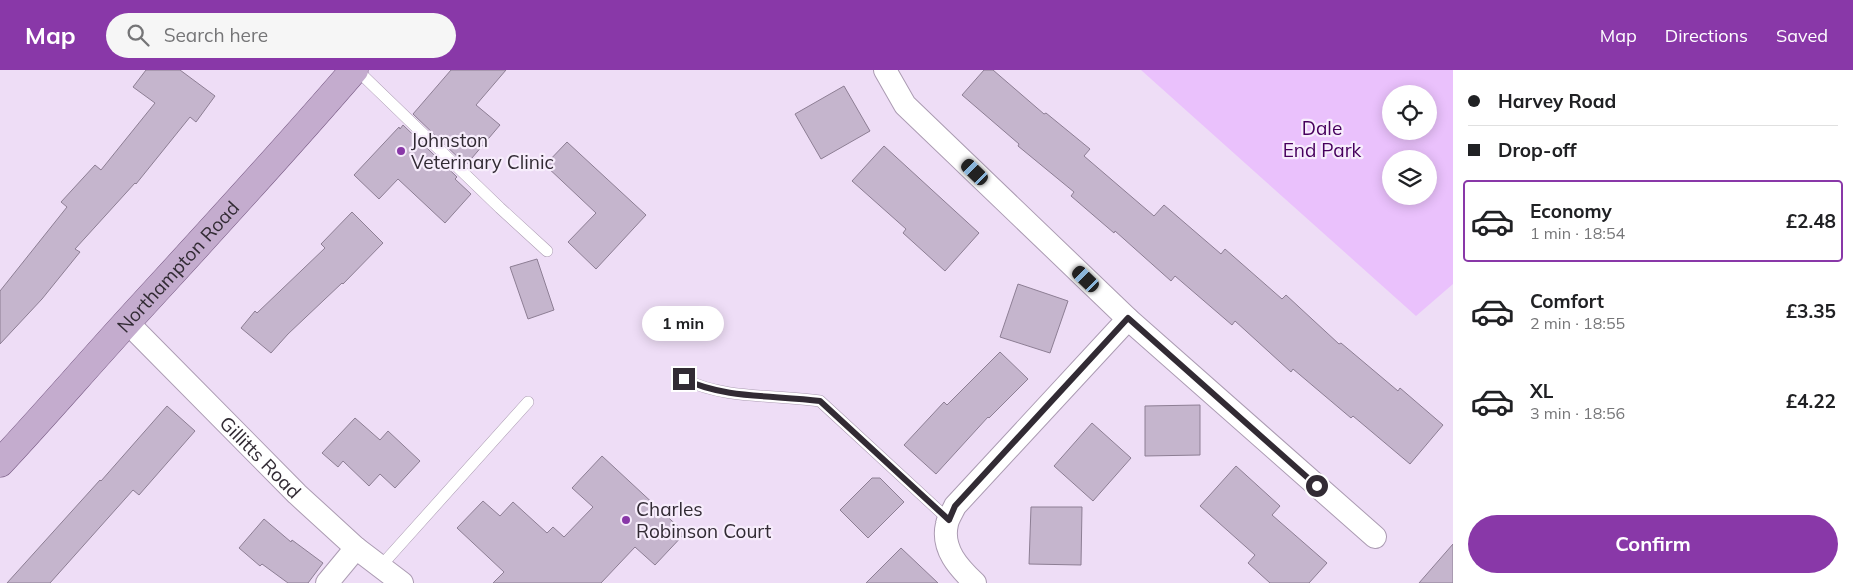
<!DOCTYPE html>
<html lang="en">
<head>
<meta charset="utf-8">
<style>
	body { margin:0; font-family:Mulish,sans-serif; background:#f6f6f6; color:#202124; height:100vh; display:flex; flex-direction:column; font-size:19px; white-space:nowrap }
	* { box-sizing:border-box; margin:0 }
	p { font-size:16px; color:#757577 }
	.icon { flex:none; width:28px; height:28px; fill:none; stroke:currentColor; stroke-width:2; stroke-linecap:round; stroke-linejoin:round }
	.map { position:relative; flex:1; overflow:hidden }
	.sheet { display:flex; flex-direction:column; background:#fff; width:400px }
	.sheet>* { flex:none }
	.banner { display:grid; align-content:center; height:110px; padding:0 15px; background:#fff }
	.tools { position:absolute; left:1382px; top:15px; display:grid; gap:10px }
	.tools a { display:grid; place-items:center; width:55px; height:55px; border-radius:50%; background:#fff; box-shadow:0 2px 12px #0003; font-size:25px }
	.end { position:absolute; width:22px; height:22px; margin:-11px; border:6px solid #322b34; background:#fff; box-shadow:0 0 0 2px #fff }
	.from { border-radius:50% }
	.bubble { position:absolute; height:35px; border-radius:18px; background:#fff; box-shadow:0 2px 12px #0003; font-size:16px; font-weight:700; line-height:35px; text-align:center }
	.car { position:absolute; width:15px; height:30px; margin:-15px -8px; border-radius:6px; box-shadow:0 0 4px 1px #0007; background:linear-gradient(#222 24%,#8ab4d8 0 40%,#222 0 76%,#8ab4d8 0 86%,#222 0) }
	.banner b { display:flex; align-items:center; gap:18px; height:48px; font-size:19px }
	.banner b+b { border-top:1px solid #e0e0e0 }
	.banner i { width:12px; height:12px; background:#202124 }
	ul { padding:0; list-style:none }
	li { display:flex; align-items:center; gap:15px; height:82px; margin:0 10px 8px; padding:0 5px; border:2px solid transparent; border-radius:5px }
	li div { flex:1 }
	li b { display:block; font-size:19px }
	li em { font-style:normal; font-weight:700 }
	li.selected { border-color:#8938a8 }
	li>.icon { width:45px; height:45px; stroke-width:1.5 }
	.action { display:flex; gap:10px; margin-top:auto; padding:10px 15px }
	.action a { flex:1; height:58px; border-radius:30px; background:#8938a8; color:#fff; font-size:20px; font-weight:700; line-height:58px; text-align:center }
	header { display:flex; align-items:center; gap:30px; box-sizing:border-box; height:70px; padding:0 25px; background:#8938a8; color:#fff }
	header strong { font-size:24px }
	nav { display:flex; gap:28px; margin-inline-start:auto; font-size:18px }
	.search { width:350px; height:45px; background:#f6f6f6; display:flex; align-items:center; gap:12px; box-sizing:border-box; padding:0 18px; border-radius:28px; color:#757577; font-size:19px }
	main { display:flex; flex:1; min-height:0 }
	.map>svg:first-child { display:block }
</style>
</head>
<body>
<header>
<strong>Map</strong>
<div class="search"><svg class="icon" aria-label="search" viewBox="0 0 24 24"><circle cx="10" cy="10" r="6"/><path d="M15 15l6 6"/></svg>Search here</div>
<nav><a>Map</a><a>Directions</a><a>Saved</a></nav>
</header>
<main>
<div class="map">
<svg width="1453" height="513" viewBox="0 0 1453 513">
	<rect width="100%" height="100%" fill="#eeddf6"/>
	<!-- green -->
	<path fill="#eac1fc" fill-rule="evenodd" d="M1141,0H1453V214L1416,246ZM1391,24H1429V61H1391ZM1391,89H1429V126H1391Z"/>
	<!-- building -->
	<path fill="#c5b5cd" stroke="#8d7e94" d="M146,0H180L215,26L196,52L190,47L136,114L135,113L75,179L80,182L42,229L0,274V221L67,137L61,132L95,95L101,100L155,33L133,17Z
		M451,0H506L476,35L500,55L466,95L413,44Z
		M984,0H993L1044,44L1046,43L1090,79L1084,86L1154,146L1164,135L1221,184L1225,179L1282,229L1286,225L1339,274L1341,273L1398,321L1400,318L1443,355L1410,394L1353,346L1351,348L1293,299L1291,302L1235,251L1232,255L1175,206L1171,211L1115,161L1114,163L1071,126L1074,122L1018,76L1019,74L962,25Z
		M844,16L870,61L821,89L795,44Z
		M403,55L457,107L455,109L471,124L445,153L398,109L379,129L354,105L399,57L400,59Z
		M567,72L646,145L596,199L568,172L596,143L545,95Z
		M884,76L979,163L945,201L903,163L906,159L852,111Z
		M352,142L383,173L343,214L342,213L288,264L271,283L241,258L255,241L257,243L325,178L321,174Z
		M537,189L554,240L528,249L510,197Z
		M1018,214L1068,231L1050,283L1000,267Z
		M1000,282L1028,309L989,348L988,347L936,404L904,375L944,332L947,335Z
		M1200,335V385L1145,386V336Z
		M167,336L195,361L139,425L133,420L50,513H7L100,410L101,411Z
		M355,348L380,370L388,361L420,391L395,418L380,404L369,416L343,391L338,397L322,383Z
		M1092,353L1131,388L1093,431L1054,396Z
		M602,386L685,463L655,495L635,477L601,513H493L504,502L457,458L483,431L500,446L513,432L547,463L553,457L564,467L593,437L572,418Z
		M1236,396L1280,436L1272,445L1327,493L1309,513H1270L1248,493L1255,485L1200,436Z
		M872,408H880L904,432L868,468L840,440Z
		M1031,437H1082L1081,495L1029,494Z
		M264,449L291,472L292,470L323,493L308,513H288L262,494L260,496L239,478Z
		M1453,474V513H1419Z
		M901,478L938,513H866Z"/>
	<g fill="none" stroke-linecap="round" stroke-linejoin="round">
		<defs>
			<path id="lane" d="M357,0L500,138L547,181
				M684,309C726,330 775,324 820,331L949,450
				M380,497L528,332"/>
			<g id="street">
				<path d="M885,0L905,35L1128,249L1375,467"/>
				<path id="s1" d="M127,252L297,424L356,478L402,513"/>
				<path d="M327,513L356,478"/>
				<path d="M975,513C959,498 941,479 947,454C948,448 953,441 955,436L1128,249"/>
			</g>
			<g id="primary">
				<path id="s2" d="M0,393C44,346 86,297 129,250C205,167 281,85 354,0"/>
			</g>
		</defs>
		<!-- lane casing -->
		<use href="#lane" stroke="#ab9bb2" stroke-width="12"/>
		<!-- street casing -->
		<use href="#street" stroke="#ab9bb2" stroke-width="24"/>
		<!-- primary casing -->
		<use href="#primary" stroke="#775a83" stroke-width="29"/>
		<!-- lane -->
		<use href="#lane" stroke="#fff" stroke-width="11"/>
		<!-- street -->
		<use href="#street" stroke="#fff" stroke-width="22"/>
		<!-- primary -->
		<use href="#primary" stroke="#c4acce" stroke-width="28"/>
	</g>
	<g fill="none" stroke-linecap="round" stroke-linejoin="round">
		<!-- route -->
		<path stroke="#322b34" stroke-width="6" d="M684,309C724,329 775,325 820,331L949,450L955,436L1128,248L1317,416"/>
	</g>
	<!-- markers -->
	<g fill="#8938a8" stroke="#f7edfc" stroke-width="2">
		<circle cx="401" cy="81" r="5"/>
		<circle cx="626" cy="450" r="5"/>
	</g>
	<g text-anchor="middle" stroke-width="4.5" stroke-linejoin="round" paint-order="stroke">
		<!-- park labels -->
		<g font-size="19" fill="#47005d" stroke="#f7edfc">
			<text x="1322" y="65">Dale<tspan x="1322" dy="22">End Park</tspan></text>
		</g>
		<!-- poi labels -->
		<g font-size="19" fill="#322b34" stroke="#f7edfc" text-anchor="start">
			<text x="411" y="77">Johnston<tspan x="411" dy="22">Veterinary Clinic</tspan></text>
			<text x="636" y="446">Charles<tspan x="636" dy="22">Robinson Court</tspan></text>
		</g>
		<!-- street labels -->
		<g font-size="19" fill="#322b34" stroke="#f7edfc">
			<text dy="7" stroke="none"><textPath href="#s2" startOffset="265">Northampton Road</textPath></text>
			<text dy="7" stroke="none"><textPath href="#s1" startOffset="190">Gillitts Road</textPath></text>
		</g>
	</g>
</svg>
<div class="tools">
<a><svg class="icon" aria-label="locate" viewBox="0 0 24 24"><circle cx="12" cy="12" r="6"/><path d="M12 2v4M12 18v4M2 12h4M18 12h4"/></svg></a>
<a><svg class="icon" aria-label="layers" viewBox="0 0 24 24"><path d="M12 4l9 5-9 5-9-5zM3 14l9 5 9-5"/></svg></a>
</div>
<i class="end from" style="left:1317px;top:416px"></i>
<i class="end" style="left:684px;top:309px"></i>
<div class="bubble" style="left:642px;top:236px;width:82px">1 min</div>
<i class="car" style="left:975px;top:102px;rotate:314deg"></i>
<i class="car" style="left:1086px;top:209px;rotate:314deg"></i>
</div>
<section class="sheet">
<div class="banner">
<b><i class="from"></i>Harvey Road</b>
<b><i></i>Drop-off</b>
</div>
<ul>
<li class="selected"><svg class="icon" aria-label="car" viewBox="0 0 24 24"><path d="M5 17H2v-5l4-1 3-4h7l3 4 3 1v5h-3M9 17h6M6 11h13"/><circle cx="7" cy="17" r="2"/><circle cx="17" cy="17" r="2"/></svg><div><b>Economy</b><p>1 min · 18:54</p></div><em>£2.48</em></li>
<li><svg class="icon" aria-label="car" viewBox="0 0 24 24"><path d="M5 17H2v-5l4-1 3-4h7l3 4 3 1v5h-3M9 17h6M6 11h13"/><circle cx="7" cy="17" r="2"/><circle cx="17" cy="17" r="2"/></svg><div><b>Comfort</b><p>2 min · 18:55</p></div><em>£3.35</em></li>
<li><svg class="icon" aria-label="car" viewBox="0 0 24 24"><path d="M5 17H2v-5l4-1 3-4h7l3 4 3 1v5h-3M9 17h6M6 11h13"/><circle cx="7" cy="17" r="2"/><circle cx="17" cy="17" r="2"/></svg><div><b>XL</b><p>3 min · 18:56</p></div><em>£4.22</em></li>
</ul>
<div class="action"><a>Confirm</a></div>
</section>
</main>
</body>
</html>
